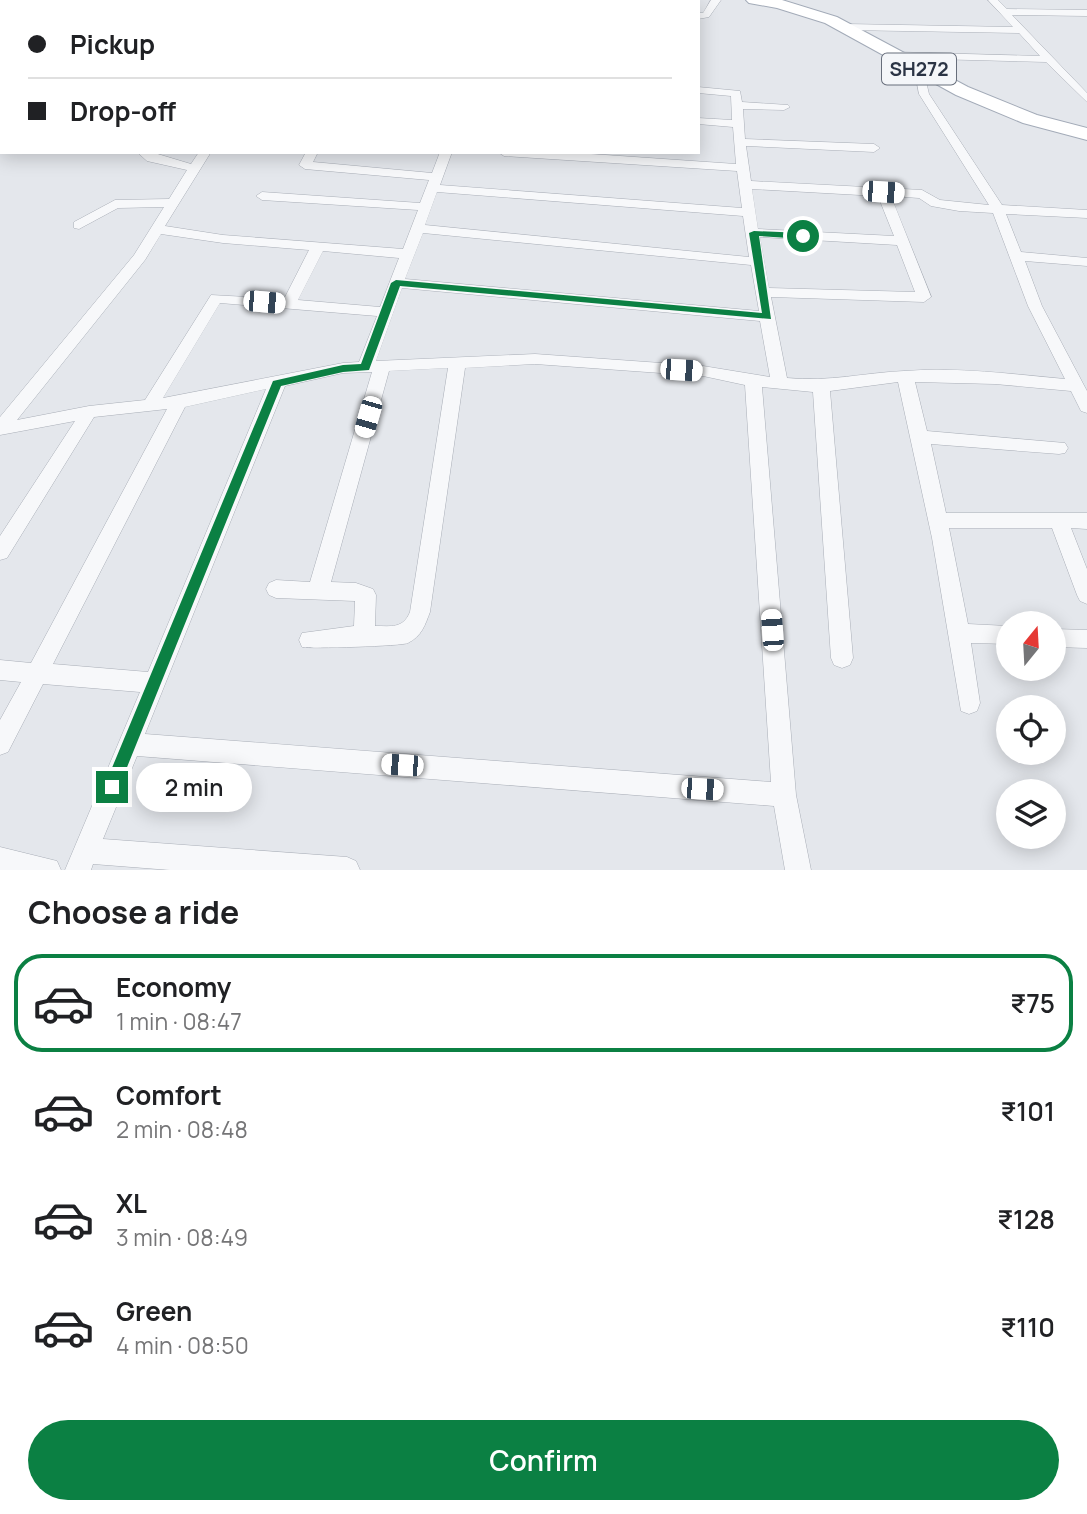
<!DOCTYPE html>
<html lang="en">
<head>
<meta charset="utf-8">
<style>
	body { margin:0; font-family:Manrope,sans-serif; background:#f2f2f2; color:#202124; height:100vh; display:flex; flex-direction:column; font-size:26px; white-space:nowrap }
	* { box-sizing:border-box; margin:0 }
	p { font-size:23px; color:#757577 }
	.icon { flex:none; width:38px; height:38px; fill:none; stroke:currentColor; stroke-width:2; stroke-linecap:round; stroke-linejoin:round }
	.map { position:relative; height:870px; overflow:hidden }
	.side { display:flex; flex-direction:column; background:#fff; flex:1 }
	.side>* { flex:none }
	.guide { position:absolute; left:0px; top:0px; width:700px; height:154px; box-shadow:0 4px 18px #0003; display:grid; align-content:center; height:154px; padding:0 28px; background:#fff }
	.needle { width:46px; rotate:18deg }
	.fabs { position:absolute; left:996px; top:611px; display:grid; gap:14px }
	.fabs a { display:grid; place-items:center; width:70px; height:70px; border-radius:50%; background:#fff; box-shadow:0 4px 18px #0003; font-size:35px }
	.end { position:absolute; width:32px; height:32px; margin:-16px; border:9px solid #0b8043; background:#fff; box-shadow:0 0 0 4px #fff }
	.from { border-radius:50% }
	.bubble { position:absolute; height:49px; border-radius:24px; background:#fff; box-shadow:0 4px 18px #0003; font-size:23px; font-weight:600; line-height:49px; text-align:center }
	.car { position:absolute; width:21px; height:42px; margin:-21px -10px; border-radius:9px; box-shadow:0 0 5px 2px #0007; background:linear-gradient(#fff 24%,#345 0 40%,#fff 0 76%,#345 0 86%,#fff 0) }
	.guide b { display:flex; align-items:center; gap:24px; height:66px; font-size:26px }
	.guide b+b { border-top:2px solid #e0e0e0 }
	.guide i { width:18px; height:18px; background:#202124 }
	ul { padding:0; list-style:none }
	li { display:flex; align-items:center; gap:21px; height:98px; margin:0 14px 10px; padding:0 14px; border:4px solid transparent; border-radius:28px }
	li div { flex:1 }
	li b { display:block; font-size:26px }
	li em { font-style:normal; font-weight:600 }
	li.current { border-color:#0b8043 }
	li>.icon { width:63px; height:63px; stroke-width:1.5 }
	h2 { padding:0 28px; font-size:32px; line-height:84px }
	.action { display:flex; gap:14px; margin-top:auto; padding:14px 28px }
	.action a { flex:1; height:80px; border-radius:42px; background:#0b8043; color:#fff; font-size:28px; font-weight:600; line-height:80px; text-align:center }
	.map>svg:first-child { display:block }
</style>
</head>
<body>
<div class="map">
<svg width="1087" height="870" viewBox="0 0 1087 870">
	<rect width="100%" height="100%" fill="#e4e7ec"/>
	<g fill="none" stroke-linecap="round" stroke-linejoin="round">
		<defs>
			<path id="street" d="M141,0H152L140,2Z
				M260,0H272L259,2Z
				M307,0H319L306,2Z
				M382,0H393L381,2Z
				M432,0H455L456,2H434Z
				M512,0H522L512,2Z
				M711,0H721L709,17L698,19V13H703Z
				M988,0H998L1007,9L1087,10V16L1012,15L1087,93V102L1046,62L895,58L890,55L895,52L1040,56L1019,33L846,30L841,27L846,24L1013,27Z
				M914,67L923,69L929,94L1002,205L1087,210V218L1006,214L1021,252L1087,258V266L1025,261L1042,306L1087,391V413L1081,411L1071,391L995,384L915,382L927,431L1065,443L1068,448L1065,453L1059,454L931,444L946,513H1087V529L1071,528L1087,569V604L1080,601L1077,595L1052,528H949L968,624L1008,626V644L971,643L980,703L977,711L969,714L961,711L932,538L898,382L830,391L853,658L850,665L842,668L834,665L831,658L813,392L762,387L796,795L811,870H785L774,806L137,756L103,839L347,857L356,861L360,870H170L93,864L91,870H65L140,692L43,684L8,752L0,755V720L21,682L0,680V660L31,663L167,409L94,417L7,558L0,560V536L75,421L0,435V417L134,255L164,207L118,208L79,229L74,228V222L115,200L169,199L187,170L147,161L137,152H151L191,164L199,152H211L165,226L223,235L403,249L418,210L262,200L256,196L262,192L420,203L429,180L305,169L299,165L306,152H318L313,162L432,173L440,152H452L440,185L742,208L737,171L504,156L498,152H562L736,164L733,127L698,124V118L732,120L731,96L698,93V87L740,91L742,102L788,105L790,107L784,110L743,109L745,139L874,144L880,148L874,152L746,146L751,181L922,190L940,200L989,205L919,94ZM752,189L878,196L894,236L758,229ZM437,192L743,216L749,257L425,225ZM891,196L919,198L931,206L959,211L993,213L1028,306L1065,379C1012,374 957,367 904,371C862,373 831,382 787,378L771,297L924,302L931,297ZM423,233L751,265L759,311L405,279ZM161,234L223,243L309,250L284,299L211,295L145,400L89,406L17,420L145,260ZM760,237L897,245L915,292L769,288ZM323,251L399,258L380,307L298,300ZM402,288L760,321L770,377L703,366L535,354L376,361ZM220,303L377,316L359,362L343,363L163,398ZM535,364L703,376L745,385L771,782L145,734L285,386L343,373L372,372L310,582L276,580L269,583L266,589L269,595L276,598L355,601L354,626L302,633L299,640L302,647C308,649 404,646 408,643C422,636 425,625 430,612L465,368ZM448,368L410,612C403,629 391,626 375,626L376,595L373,589L356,583L331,582L389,371ZM266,389L148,672L53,664L185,407Z
				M0,78H2V84H0Z
				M1054,629L1087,630V648L1054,647Z
				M0,847L57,861L61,870H0Z"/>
			<path id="primary" d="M746,0H782L837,17L968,87L1037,115L1087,128V140L1023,123L956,95L825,23L777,8L749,3Z"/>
		</defs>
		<!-- street casing -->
		<use href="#street" stroke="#a9aeb7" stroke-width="1"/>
		<!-- primary casing -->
		<use href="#primary" stroke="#a3abb8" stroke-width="2"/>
		<!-- street -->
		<use href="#street" fill="#f7f8fa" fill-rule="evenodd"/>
		<!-- primary -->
		<use href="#primary" fill="#fff" fill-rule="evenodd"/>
	</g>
	<!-- route -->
	<path fill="#0b8043" d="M754,231L803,233L808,236L803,239L759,236L771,319L400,286L369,370L343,372L281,386L117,792L112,795L106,792L104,787L273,381L343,365L361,364L391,283L396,280L762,313L749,233Z"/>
	<g text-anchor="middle" stroke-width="6" stroke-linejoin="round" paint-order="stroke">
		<!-- shield labels -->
		<rect fill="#f4f6f9" stroke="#676e7b" stroke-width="2" x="882" y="53.5" width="74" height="31" rx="5"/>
		<g font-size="19" font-weight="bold" fill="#2b3445">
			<text x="919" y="76">SH272</text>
		</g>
	</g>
</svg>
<div class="fabs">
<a><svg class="needle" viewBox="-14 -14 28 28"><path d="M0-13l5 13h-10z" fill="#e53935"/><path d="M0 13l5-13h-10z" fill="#757577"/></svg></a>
<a><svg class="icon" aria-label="locate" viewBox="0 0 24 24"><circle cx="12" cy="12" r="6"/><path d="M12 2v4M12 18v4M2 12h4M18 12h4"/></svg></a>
<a><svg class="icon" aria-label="layers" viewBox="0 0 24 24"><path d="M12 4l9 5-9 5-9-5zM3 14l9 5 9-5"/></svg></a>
</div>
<i class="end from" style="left:803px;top:236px"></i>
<i class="end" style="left:112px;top:787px"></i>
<div class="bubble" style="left:136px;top:763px;width:116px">2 min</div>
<i class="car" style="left:883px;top:192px;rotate:94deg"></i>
<i class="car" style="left:264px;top:302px;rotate:95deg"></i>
<i class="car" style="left:681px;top:370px;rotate:94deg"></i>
<i class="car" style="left:368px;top:417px;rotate:196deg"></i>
<i class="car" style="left:772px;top:630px;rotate:356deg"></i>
<i class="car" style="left:402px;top:765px;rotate:274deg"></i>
<i class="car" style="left:702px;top:789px;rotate:94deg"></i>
<div class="guide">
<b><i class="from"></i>Pickup</b>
<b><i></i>Drop-off</b>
</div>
</div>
<section class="side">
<h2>Choose a ride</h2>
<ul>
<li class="current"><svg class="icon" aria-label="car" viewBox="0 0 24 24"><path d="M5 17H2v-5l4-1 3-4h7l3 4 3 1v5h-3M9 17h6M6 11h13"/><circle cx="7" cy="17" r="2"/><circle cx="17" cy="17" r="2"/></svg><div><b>Economy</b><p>1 min · 08:47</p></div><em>₹75</em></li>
<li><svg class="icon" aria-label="car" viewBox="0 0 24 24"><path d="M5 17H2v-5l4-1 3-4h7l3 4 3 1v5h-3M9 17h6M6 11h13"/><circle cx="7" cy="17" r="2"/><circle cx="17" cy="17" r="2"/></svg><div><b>Comfort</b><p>2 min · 08:48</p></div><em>₹101</em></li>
<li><svg class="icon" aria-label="car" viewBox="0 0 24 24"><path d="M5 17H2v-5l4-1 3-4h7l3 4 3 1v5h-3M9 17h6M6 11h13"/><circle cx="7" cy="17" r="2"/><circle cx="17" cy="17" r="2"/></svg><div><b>XL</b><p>3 min · 08:49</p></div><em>₹128</em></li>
<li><svg class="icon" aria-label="car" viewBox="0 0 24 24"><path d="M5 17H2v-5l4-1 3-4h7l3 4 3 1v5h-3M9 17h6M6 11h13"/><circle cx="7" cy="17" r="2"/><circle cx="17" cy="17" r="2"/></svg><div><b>Green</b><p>4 min · 08:50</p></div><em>₹110</em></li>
</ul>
<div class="action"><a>Confirm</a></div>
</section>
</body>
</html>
